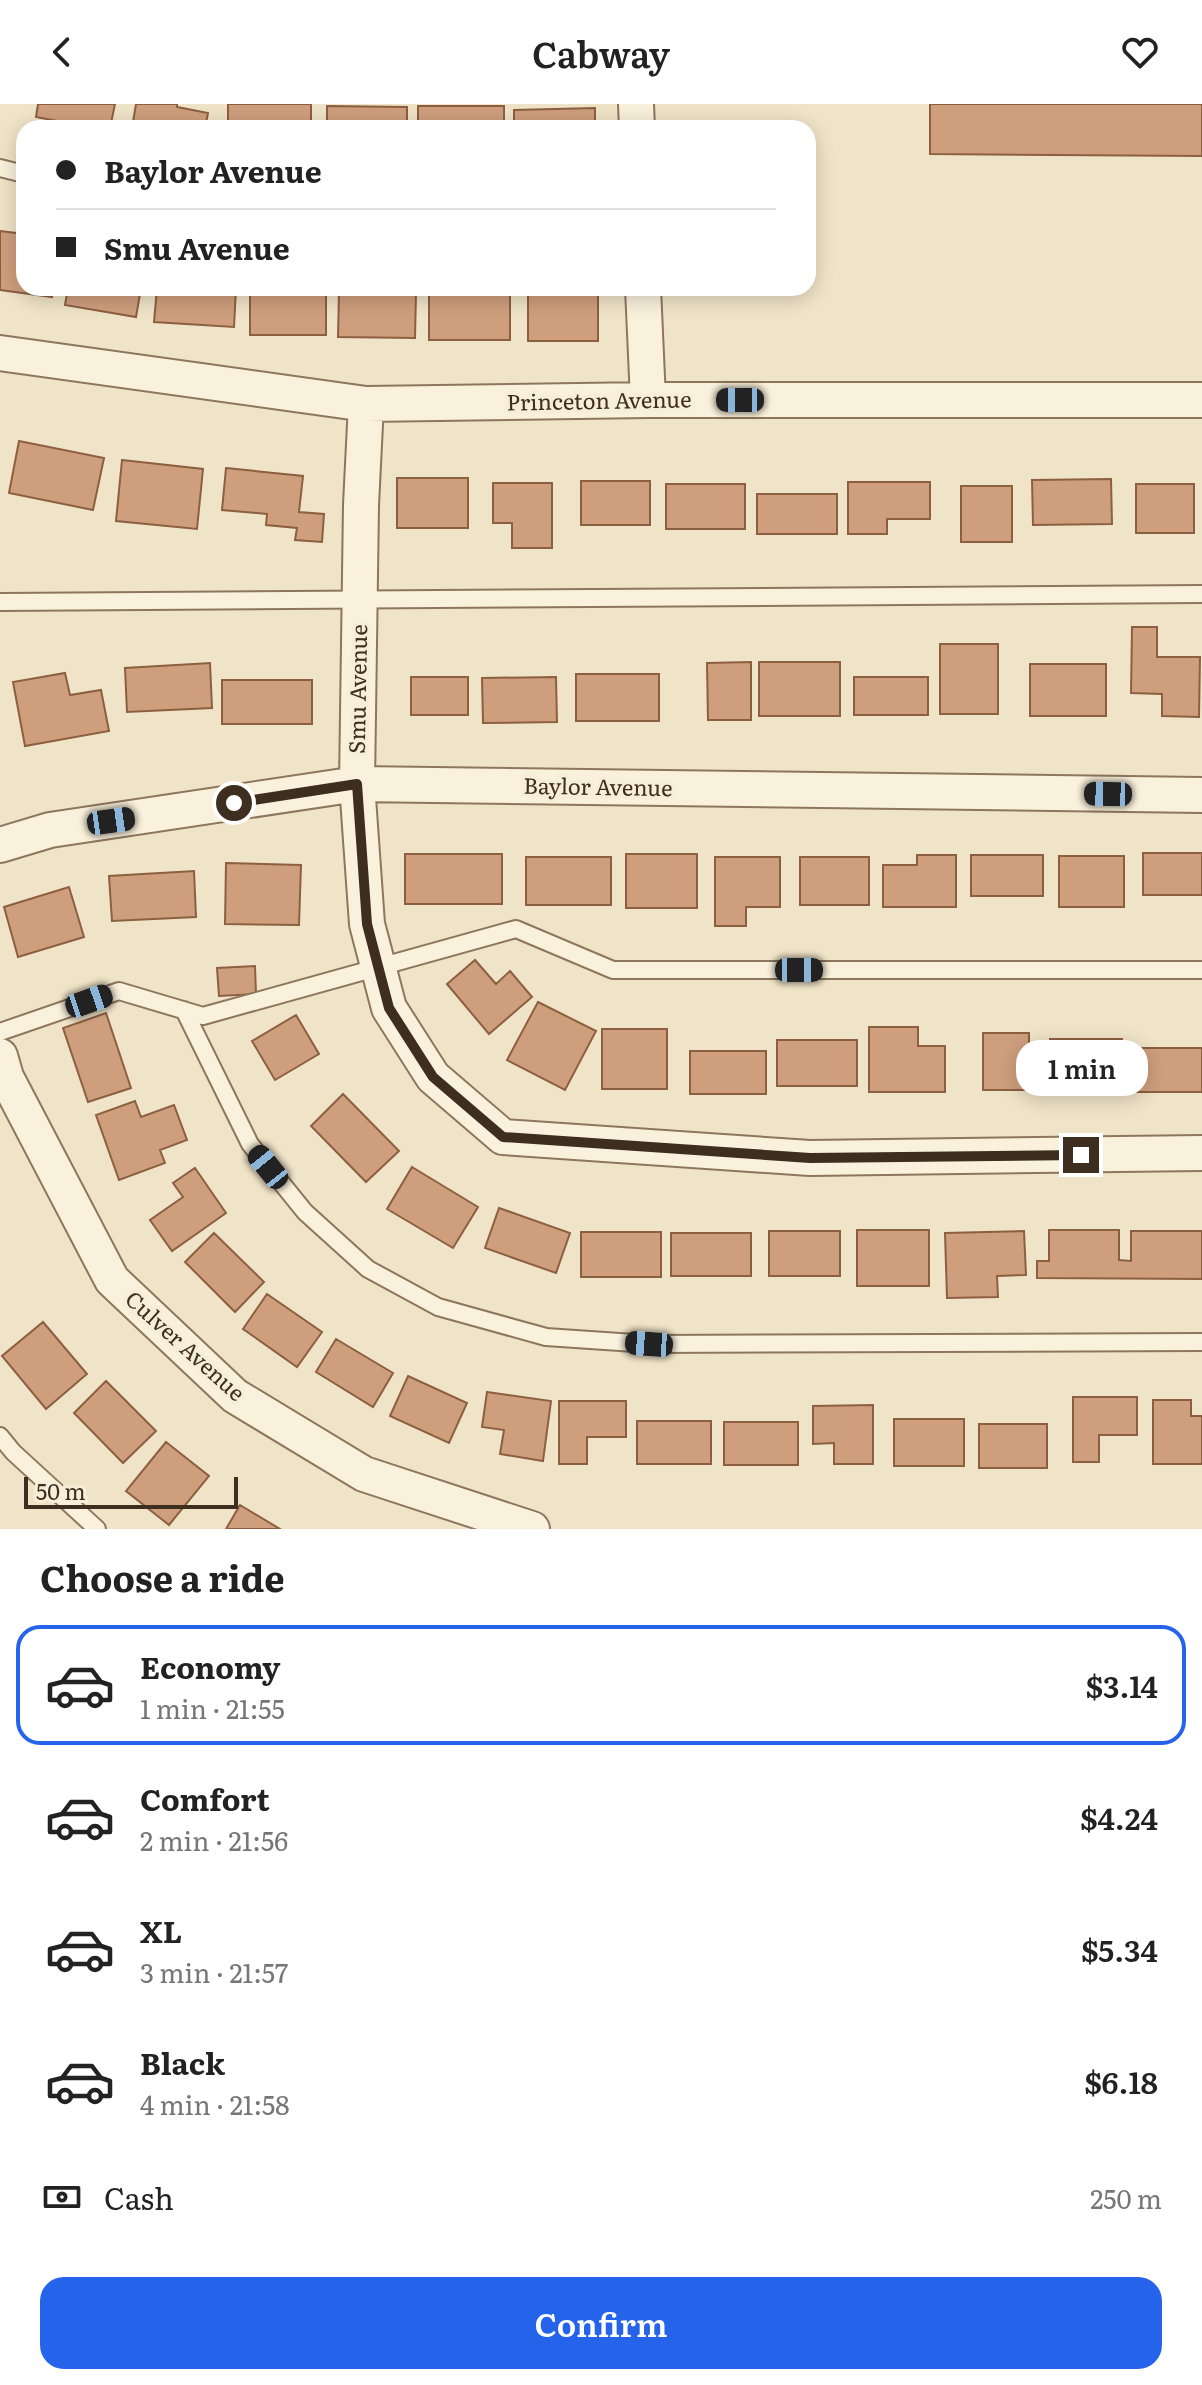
<!DOCTYPE html>
<html lang="en">
<head>
<meta charset="utf-8">
<style>
	body { margin:0; font-family:Literata,serif; background:#f6f6f6; color:#222; height:100vh; display:flex; flex-direction:column; font-size:30px; white-space:nowrap }
	* { box-sizing:border-box; margin:0 }
	p { font-size:26px; color:#767676 }
	.icon { flex:none; width:44px; height:44px; fill:none; stroke:currentColor; stroke-width:2; stroke-linecap:round; stroke-linejoin:round }
	.map { position:relative; height:1425px; overflow:hidden }
	.sheet { display:flex; flex-direction:column; background:#fff; flex:1 }
	.sheet>* { flex:none }
	.banner { position:absolute; left:16px; top:16px; width:800px; height:176px; border-radius:24px; box-shadow:0 4px 20px #0003; display:grid; align-content:center; height:176px; padding:0 40px; background:#fff }
	.scale { position:absolute; left:24px; bottom:20px; width:214px; box-sizing:border-box; padding-left:8px; border:4px solid #3d2e20; border-top:0; font-size:22px; line-height:28px; white-space:nowrap; color:#3d2e20; -webkit-text-stroke:6px #f7eed8; paint-order:stroke }
	.end { position:absolute; width:36px; height:36px; margin:-18px; border:10px solid #3d2e20; background:#fff; box-shadow:0 0 0 4px #fff }
	.from { border-radius:50% }
	.bubble { position:absolute; height:56px; border-radius:24px; background:#fff; box-shadow:0 4px 20px #0003; font-size:26px; font-weight:600; line-height:56px; text-align:center }
	.car { position:absolute; width:24px; height:48px; margin:-24px -12px; border-radius:10px; box-shadow:0 0 6px 2px #0007; background:linear-gradient(#222 24%,#8ab4d8 0 40%,#222 0 76%,#8ab4d8 0 86%,#222 0) }
	.banner b { display:flex; align-items:center; gap:28px; height:76px; font-size:30px }
	.banner b+b { border-top:2px solid #e0e0e0 }
	.banner i { width:20px; height:20px; background:#222 }
	ul { padding:0; list-style:none }
	li { display:flex; align-items:center; gap:24px; height:120px; margin:0 16px 12px; padding:0 24px; border:4px solid transparent; border-radius:24px }
	li div { flex:1 }
	li b { display:block; font-size:30px }
	li em { font-style:normal; font-weight:600 }
	li.current { border-color:#2563eb }
	li>.icon { width:72px; height:72px; stroke-width:1.5 }
	h2 { padding:0 40px; font-size:36px; line-height:96px }
	.pay { display:flex; align-items:center; gap:20px; height:88px; padding:0 40px; font-size:30px }
	.pay p { margin-inline-start:auto }
	.action { display:flex; gap:16px; margin-top:auto; padding:16px 40px }
	.action a { flex:1; height:92px; border-radius:24px; background:#2563eb; color:#fff; font-size:32px; font-weight:600; line-height:92px; text-align:center }
	header { display:flex; justify-content:space-between; align-items:center; height:104px; padding:0 40px; background:#fff; font-size:36px; font-weight:600 }
	.map>svg:first-child { display:block }
</style>
</head>
<body>
<header><svg class="icon" aria-label="back" viewBox="0 0 24 24"><path d="M15 5l-7 7 7 7"/></svg>Cabway<svg class="icon" aria-label="heart" viewBox="0 0 24 24"><path d="M12 20l-8-8c-3-5 5-10 8-4 3-6 11-1 8 4z"/></svg></header>
<div class="map">
<svg width="1202" height="1425" viewBox="0 0 1202 1425">
	<rect width="100%" height="100%" fill="#f0e4c8"/>
	<!-- building -->
	<path fill="#cf9f7d" stroke="#8d5f41" stroke-width="2" d="M38,0H115L110,24H93L36,13Z
		M136,0H177V3L208,9L205,24H132Z
		M228,0H311V24H228Z
		M930,0H1202V52L930,50Z
		M327,2L407,3V24H327Z
		M418,2H504V24H418Z
		M595,4V24H514V6Z
		M0,127L24,130V184H53L52,193L0,186Z
		M68,184H141L136,213L65,201Z
		M157,184H236L234,223L154,218Z
		M250,184H326V231H250Z
		M339,188L416,189L415,234L338,233Z
		M429,188H510V236H429Z
		M528,191H598V237H528Z
		M19,337L104,354L93,406L9,389Z
		M122,356L203,365L197,425L116,417Z
		M226,364L303,372L299,408L324,410L322,438L295,436L297,424L266,421L267,410L222,406Z
		M397,374H468V424H397Z
		M1111,375L1112,420L1033,421L1032,376Z
		M581,377H650V421H581Z
		M848,378H930V415H887V430H848Z
		M493,379H552V444H512V419H493Z
		M666,380H745V425H666Z
		M1136,380H1194V429H1136Z
		M961,382H1012V438H961Z
		M757,390H837V430H757Z
		M1132,523H1157V553H1200L1199,613L1162,612V590L1131,589Z
		M940,540H998V610H940Z
		M751,558V616H708L707,559Z
		M759,558H840V612H759Z
		M210,559L212,604L127,608L125,564Z
		M1030,560H1106V612H1030Z
		M65,569L70,591L101,586L109,627L25,642L13,578Z
		M576,570H659V617H576Z
		M411,573H468V611H411Z
		M556,573L557,618L483,619L482,574Z
		M854,573H928V611H854Z
		M222,576H312V620H222Z
		M1143,749H1202V791H1143Z
		M405,750H502V800H405Z
		M626,750H697V804H626Z
		M917,751H956V803H883V761H917Z
		M971,751H1043V792H971Z
		M1059,752H1124V803H1059Z
		M526,753H611V801H526Z
		M715,753H780V803H746V822H715Z
		M800,753H869V801H800Z
		M226,759L301,761L299,821L225,820Z
		M194,767L196,813L112,817L109,772Z
		M69,783L84,833L18,853L4,803Z
		M475,856L496,880L510,867L532,893L489,930L447,880Z
		M255,862L256,890L219,892L217,864Z
		M538,898L596,927L565,986L507,956Z
		M106,909L131,984L88,998L63,924Z
		M296,911L319,950L275,976L252,937Z
		M869,923H918V942H945V988H869Z
		M602,925H667V985H602Z
		M983,929H1029V986H983Z
		M1050,935H1122V986H1050Z
		M777,936H857V982H777Z
		M1136,944H1202V988H1136Z
		M690,947H766V990H690Z
		M343,990L399,1047L366,1078L311,1022Z
		M135,997L141,1013L174,1001L187,1036L160,1046L165,1059L119,1076L96,1011Z
		M412,1063L478,1103L453,1144L387,1105Z
		M195,1064L226,1109L172,1147L150,1116L183,1093L173,1079Z
		M499,1104L570,1129L556,1169L485,1144Z
		M857,1126H929V1182H857Z
		M1049,1126H1119V1156L1131,1157V1127H1202V1175L1037,1174V1157H1049Z
		M769,1127H840V1172H769Z
		M1024,1127L1026,1171L997,1172L998,1193L947,1194L945,1129Z
		M581,1128H661V1173H581Z
		M214,1129L264,1178L235,1208L185,1158Z
		M671,1129H751V1172H671Z
		M267,1190L322,1228L297,1263L243,1225Z
		M43,1218L87,1270L46,1305L2,1252Z
		M336,1235L393,1269L373,1303L316,1268Z
		M408,1272L467,1299L449,1339L390,1312Z
		M106,1277L156,1327L123,1359L74,1309Z
		M487,1288L551,1297L543,1357L500,1350L504,1326L482,1323Z
		M1073,1293H1137V1331H1099V1358H1073Z
		M1153,1296H1191V1312H1202V1360H1153Z
		M559,1297H626V1333H587V1360H559Z
		M873,1301V1360H834V1339L813,1340V1302Z
		M894,1315H964V1362H894Z
		M637,1317H711V1360H637Z
		M724,1318H798V1361H724Z
		M979,1320H1047V1364H979Z
		M166,1338L209,1372L169,1421L126,1387Z
		M240,1401L280,1425H226Z"/>
	<g fill="none" stroke-linecap="round" stroke-linejoin="round">
		<defs>
			<path id="service" d="M0,64L24,70
				M0,498L1202,490
				M184,906L250,1040L305,1108L368,1165L438,1203L546,1233L649,1240L1202,1238
				M0,928L119,887L203,912L516,825L613,866H1202
				M0,1332L13,1348L97,1425"/>
			<path id="minor" d="M636,0L637,24
				M643,184L648,296
				M0,249L366,300L648,296H1202
				M366,300L361,401L357,680L367,820L389,904L433,973L503,1033L810,1054L1202,1049
				M0,741L50,726L357,680L1202,691
				M0,952L6,973L112,1176L235,1292L364,1370L532,1425"/>
		</defs>
		<!-- service casing -->
		<use href="#service" stroke="#8d765c" stroke-width="20"/>
		<!-- minor casing -->
		<use href="#minor" stroke="#8d765c" stroke-width="38"/>
		<!-- service -->
		<use href="#service" stroke="#faf1dc" stroke-width="16"/>
		<!-- minor -->
		<use href="#minor" stroke="#faf1dc" stroke-width="34"/>
	</g>
	<g fill="none" stroke-linecap="round" stroke-linejoin="round">
		<!-- route -->
		<path stroke="#3d2e20" stroke-width="10" d="M234,699L357,680L367,820L389,904L433,973L503,1033L810,1054L1081,1051"/>
	</g>
	<g text-anchor="middle" stroke-width="8" stroke-linejoin="round" paint-order="stroke">
		<!-- street labels -->
		<g font-size="22" fill="#3d2e20" stroke="#f7eed8">
			<text transform="translate(599 297) rotate(-1)" y="8">Princeton Avenue</text>
			<text transform="translate(358 585) rotate(-89)" y="8">Smu Avenue</text>
			<text transform="translate(598 683) rotate(1)" y="8">Baylor Avenue</text>
			<text transform="translate(185 1242) rotate(42)" y="8">Culver Avenue</text>
		</g>
	</g>
</svg>
<div class="scale">50 m</div>
<i class="end from" style="left:234px;top:699px"></i>
<i class="end" style="left:1081px;top:1051px"></i>
<div class="bubble" style="left:1016px;top:936px;width:132px">1 min</div>
<i class="car" style="left:740px;top:296px;rotate:270deg"></i>
<i class="car" style="left:1108px;top:690px;rotate:271deg"></i>
<i class="car" style="left:111px;top:717px;rotate:82deg"></i>
<i class="car" style="left:799px;top:866px;rotate:90deg"></i>
<i class="car" style="left:89px;top:897px;rotate:71deg"></i>
<i class="car" style="left:268px;top:1063px;rotate:321deg"></i>
<i class="car" style="left:649px;top:1240px;rotate:274deg"></i>
<div class="banner">
<b><i class="from"></i>Baylor Avenue</b>
<b><i></i>Smu Avenue</b>
</div>
</div>
<section class="sheet">
<h2>Choose a ride</h2>
<ul>
<li class="current"><svg class="icon" aria-label="car" viewBox="0 0 24 24"><path d="M5 17H2v-5l4-1 3-4h7l3 4 3 1v5h-3M9 17h6M6 11h13"/><circle cx="7" cy="17" r="2"/><circle cx="17" cy="17" r="2"/></svg><div><b>Economy</b><p>1 min · 21:55</p></div><em>$3.14</em></li>
<li><svg class="icon" aria-label="car" viewBox="0 0 24 24"><path d="M5 17H2v-5l4-1 3-4h7l3 4 3 1v5h-3M9 17h6M6 11h13"/><circle cx="7" cy="17" r="2"/><circle cx="17" cy="17" r="2"/></svg><div><b>Comfort</b><p>2 min · 21:56</p></div><em>$4.24</em></li>
<li><svg class="icon" aria-label="car" viewBox="0 0 24 24"><path d="M5 17H2v-5l4-1 3-4h7l3 4 3 1v5h-3M9 17h6M6 11h13"/><circle cx="7" cy="17" r="2"/><circle cx="17" cy="17" r="2"/></svg><div><b>XL</b><p>3 min · 21:57</p></div><em>$5.34</em></li>
<li><svg class="icon" aria-label="car" viewBox="0 0 24 24"><path d="M5 17H2v-5l4-1 3-4h7l3 4 3 1v5h-3M9 17h6M6 11h13"/><circle cx="7" cy="17" r="2"/><circle cx="17" cy="17" r="2"/></svg><div><b>Black</b><p>4 min · 21:58</p></div><em>$6.18</em></li>
</ul>
<div class="pay"><svg class="icon" aria-label="cash" viewBox="0 0 24 24"><path d="M3 7h18v10H3z"/><circle cx="12" cy="12" r="2"/></svg>Cash<p>250 m</p></div>
<div class="action"><a>Confirm</a></div>
</section>
</body>
</html>
